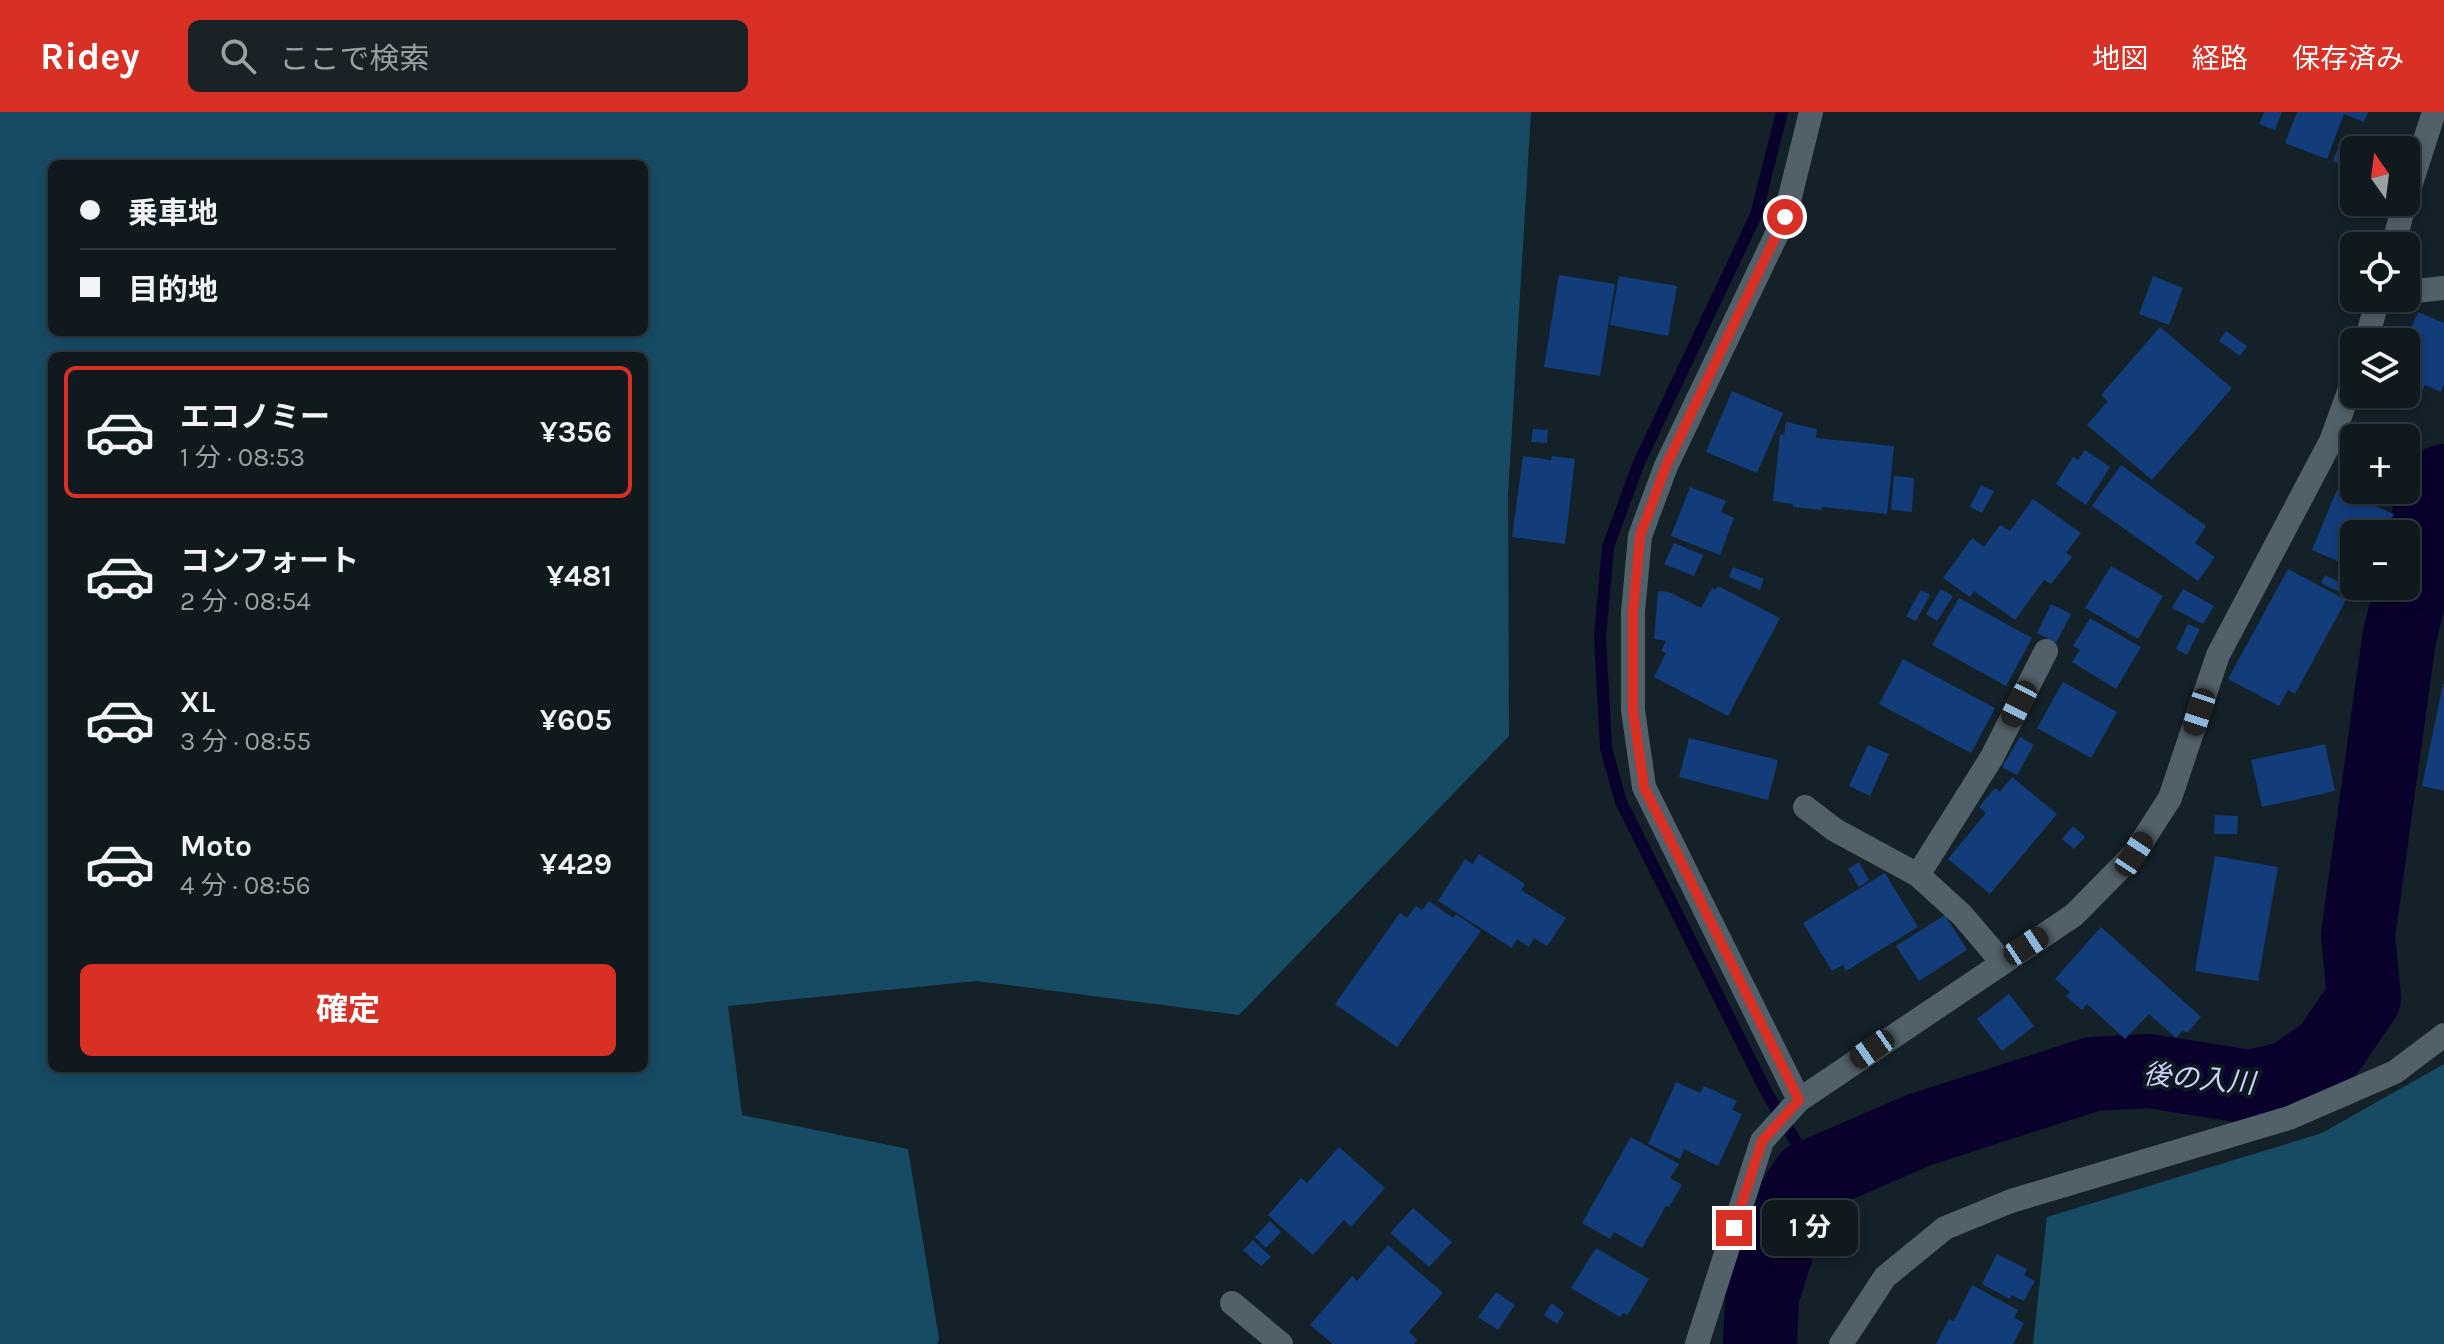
<!DOCTYPE html>
<html lang="ja">
<head>
<meta charset="utf-8">
<style>
	body { margin:0; font-family:Karla,"Noto Sans JP",sans-serif; background:#182227; color:#f1f3f6; height:100vh; display:flex; flex-direction:column; font-size:30px; white-space:nowrap }
	* { box-sizing:border-box; margin:0 }
	p { font-size:26px; color:#9ba0a4 }
	.icon { flex:none; width:44px; height:44px; fill:none; stroke:currentColor; stroke-width:2; stroke-linecap:round; stroke-linejoin:round }
	.map { position:relative; flex:1; overflow:hidden }
	.drawer { position:absolute; left:48px; top:240px; width:600px; height:720px; display:flex; flex-direction:column; background:#0f191e; border-radius:12px; box-shadow:0 4px 12px #0003,0 0 0 2px #2f383c }
	.drawer>* { flex:none }
	.top-card { position:absolute; left:48px; top:48px; width:600px; height:176px; border-radius:12px; box-shadow:0 4px 12px #0003,0 0 0 2px #2f383c; display:grid; align-content:center; height:176px; padding:0 32px; background:#0f191e }
	.needle { width:52px; rotate:346deg }
	.tools { position:absolute; left:2340px; top:24px; display:grid; gap:16px }
	.tools a { display:grid; place-items:center; width:80px; height:80px; border-radius:12px; background:#0f191e; box-shadow:0 4px 12px #0003,0 0 0 2px #2f383c; font-size:40px }
	.end { position:absolute; width:36px; height:36px; margin:-18px; border:10px solid #d93025; background:#fff; box-shadow:0 0 0 4px #fff }
	.from { border-radius:50% }
	.bubble { position:absolute; height:56px; border-radius:12px; background:#0f191e; box-shadow:0 4px 12px #0003,0 0 0 2px #2f383c; font-size:26px; font-weight:700; line-height:56px; text-align:center }
	.car { position:absolute; width:24px; height:48px; margin:-24px -12px; border-radius:10px; box-shadow:0 0 6px 2px #0007; background:linear-gradient(#222 24%,#8ab4d8 0 40%,#222 0 76%,#8ab4d8 0 86%,#222 0) }
	.top-card b { display:flex; align-items:center; gap:28px; height:76px; font-size:30px }
	.top-card b+b { border-top:2px solid #2f383c }
	.top-card i { width:20px; height:20px; background:#f1f3f6 }
	ul { padding:14px 0 0; list-style:none }
	li { display:flex; align-items:center; gap:24px; height:132px; margin:0 16px 12px; padding:0 16px; border:4px solid transparent; border-radius:12px }
	li div { flex:1 }
	li b { display:block; font-size:30px }
	li em { font-style:normal; font-weight:700 }
	li.on { border-color:#d93025 }
	li>.icon { width:72px; height:72px; stroke-width:1.5 }
	.cta { display:flex; gap:16px; margin-top:auto; padding:16px 32px }
	.cta a { flex:1; height:92px; border-radius:12px; background:#d93025; color:#fff; font-size:32px; font-weight:700; line-height:92px; text-align:center }
	header { display:flex; align-items:center; gap:48px; box-sizing:border-box; height:112px; padding:0 40px; background:#d93025; color:#fff }
	header strong { font-size:38px }
	nav { display:flex; gap:44px; margin-inline-start:auto; font-size:28px }
	.search { width:560px; height:72px; background:#182227; display:flex; align-items:center; gap:20px; box-sizing:border-box; padding:0 28px; border-radius:12px; color:#9ba0a4; font-size:30px }
	.map>svg:first-child { display:block }
</style>
</head>
<body>
<header>
<strong>Ridey</strong>
<div class="search"><svg class="icon" aria-label="search" viewBox="0 0 24 24"><circle cx="10" cy="10" r="6"/><path d="M15 15l6 6"/></svg>ここで検索</div>
<nav><a>地図</a><a>経路</a><a>保存済み</a></nav>
</header>
<div class="map">
<svg width="2444" height="1232" viewBox="0 0 2444 1232">
	<rect width="100%" height="100%" fill="#142128"/>
	<!-- forest -->
	<path fill="#174b64" fill-rule="evenodd" d="M0,0H1531L1508,382L1509,624L1239,903L977,869L728,894L742,1003L908,1037L939,1227L937,1232H0ZM52,52H644V220H52ZM52,244H644V956H52Z
		M2444,952V1232H2033L2047,1105L2322,1021Z"/>
	<g fill="none" stroke-linecap="round" stroke-linejoin="round">
		<!-- stream -->
		<path stroke="#09002c" stroke-width="12" d="M1782,0L1756,103L1638,353L1608,435L1600,525L1606,636L1621,690L1768,983L1805,1045L1808,1066"/>
		<!-- river -->
		<path stroke="#09002c" stroke-width="74" d="M1760,1232L1762,1184L1792,1090L1808,1066L1919,1018L2093,962L2149,959L2250,975L2289,966L2328,939L2364,886L2358,823L2399,527L2429,403L2444,369"/>
	</g>
	<!-- building -->
	<path fill="#123d7a" d="M2264,0H2282L2275,18L2259,12Z
		M2297,0H2368L2364,10L2344,2L2327,47L2285,31Z
		M2340,31L2354,36L2353,56L2333,49Z
		M1559,163L1615,172L1600,264L1544,255Z
		M1619,164L1677,174L1668,224L1610,213Z
		M2153,164L2183,176L2169,213L2139,202Z
		M2418,200L2444,211V272L2441,280L2425,273L2421,282L2406,276L2405,230Z
		M2160,215L2232,276L2152,368L2087,313L2108,289L2101,283Z
		M2226,219L2247,234L2240,244L2219,229Z
		M1732,279L1783,301L1757,361L1706,340Z
		M1786,310L1817,317L1816,326L1894,334L1887,402L1822,395V398L1793,395V392L1773,389L1780,322L1784,323Z
		M1533,317L1548,318L1547,331L1531,330Z
		M2085,338L2110,355L2086,393L2056,372L2073,345L2078,348Z
		M1523,344L1551,348L1552,344L1575,347L1565,432L1512,425Z
		M2121,353L2206,414L2195,431L2215,445L2198,469L2092,394Z
		M1894,364L1914,366L1912,400L1891,398Z
		M1981,373L1994,379L1982,401L1970,395Z
		M1690,375L1726,389L1721,400L1734,406L1720,443L1671,424Z
		M2337,378L2394,402L2385,422H2354V448L2349,447L2347,453L2312,438Z
		M2033,387L2081,421L2066,441L2072,445L2051,472L2044,468L2015,508L1974,479L1970,485L1943,466L1972,426L1984,435L2000,413L2010,419Z
		M1674,431L1703,443L1694,464L1664,452Z
		M2111,454L2163,484L2138,527L2085,496Z
		M1733,455L1764,467L1760,478L1729,465Z
		M2288,457L2346,488L2295,582L2288,578L2279,594L2228,567Z
		M2325,463L2349,475L2345,483L2321,471Z
		M1718,474L1780,506L1728,604L1654,565L1666,541L1661,539L1666,529L1654,527L1658,479L1669,480L1701,496L1712,476L1715,478Z
		M1941,477L1953,484L1937,509L1926,502Z
		M2183,477L2214,494L2203,512L2172,496Z
		M1921,478L1930,483L1916,509L1906,504Z
		M1959,486L2032,526L2006,574L1932,533Z
		M2051,492L2071,502L2056,531L2037,521Z
		M2090,506L2141,535L2116,577L2072,550L2080,538L2073,534Z
		M2188,512L2200,517L2187,543L2176,537Z
		M1903,547L1995,596L1971,641L1879,592Z
		M2063,570L2117,600L2091,646L2037,616Z
		M2443,572H2444V679L2422,674Z
		M2020,625L2034,633L2017,663L2002,655Z
		M1689,626L1778,648L1768,688L1679,665Z
		M2325,632L2335,679L2262,695L2251,648Z
		M1868,633L1889,642L1870,684L1849,674Z
		M2012,665L2057,702L1990,782L1948,747L1986,701L1979,695L1995,676L2000,680Z
		M2215,703L2238,704L2237,722H2214Z
		M2073,714L2085,725L2074,737L2062,727Z
		M1479,742L1525,772L1521,778L1566,806L1547,834L1534,826L1529,835L1517,827L1512,836L1438,789L1465,747L1473,752Z
		M2215,744L2278,755L2258,869L2195,859Z
		M1859,750L1869,768L1859,775L1848,757Z
		M1885,761L1918,815L1846,859L1843,853L1832,859L1803,811Z
		M1429,789L1453,806L1456,802L1481,819L1397,935L1335,892L1400,801L1407,806L1416,794L1422,798Z
		M1945,803L1967,838L1919,869L1896,834Z
		M2101,815L2201,905L2187,921L2183,918L2176,926L2149,902L2125,927L2087,892L2082,898L2066,884L2070,880L2055,867Z
		M2009,882L2034,914L2002,939L1977,907Z
		M1676,970L1700,981L1704,974L1737,989L1732,998L1742,1002L1718,1054L1684,1037L1680,1047L1648,1032Z
		M1631,1025L1679,1052L1670,1066L1682,1073L1669,1095L1666,1094L1642,1136L1614,1120L1610,1127L1582,1111Z
		M1339,1035L1385,1076L1351,1115L1344,1108L1313,1143L1268,1103L1301,1066L1307,1071Z
		M1413,1096L1452,1130L1429,1155L1390,1121Z
		M1270,1109L1281,1120L1266,1136L1255,1125Z
		M1253,1128L1271,1145L1261,1154L1243,1138Z
		M1388,1133L1443,1181L1409,1220L1417,1228L1414,1232H1333L1310,1213L1352,1164L1357,1169Z
		M1596,1136L1649,1167L1628,1203L1623,1201L1620,1205L1571,1176Z
		M1997,1142L2027,1157L2024,1163L2035,1169L2024,1189L2011,1183L2010,1187L1982,1172Z
		M1972,1173L2018,1198L2014,1206L2024,1211L2013,1232H1936L1949,1207L1954,1209Z
		M1496,1180L1515,1193L1498,1218L1478,1205Z
		M1552,1191L1564,1201L1557,1212L1544,1203Z"/>
	<g fill="none" stroke-linecap="round" stroke-linejoin="round">
		<!-- minor -->
		<path stroke="#526069" stroke-width="24" d="M2406,87L2434,0
			M2393,134L2405,90
			M2406,180L2444,176
			M2366,230L2378,186
			M1805,695L1835,718L1918,763L1962,803L2002,850
			M1918,763L1992,645L2046,539
			M1799,988L1644,675L1633,598V500L1640,424L1666,354L1785,105L1811,0
			M1232,1191L1281,1232
			M1697,1232L1762,1029L1799,988L2074,803L2134,742L2170,686L2218,543L2331,329L2354,266
			M1841,1232L1885,1165L1945,1116L2011,1089L2289,1006L2395,960L2444,923"/>
	</g>
	<g fill="none" stroke-linecap="round" stroke-linejoin="round">
		<!-- route -->
		<path stroke="#d93025" stroke-width="10" d="M1734,1116L1762,1029L1799,988L1644,675L1633,598V500L1640,424L1666,354L1785,105"/>
	</g>
	<g text-anchor="middle" stroke-width="8" stroke-linejoin="round" paint-order="stroke">
		<!-- water labels -->
		<g font-size="28" font-style="italic" fill="#cfd1fb" stroke="#0b181f">
			<text transform="translate(2199 966) rotate(5)" y="10">後の入川</text>
		</g>
	</g>
</svg>
<div class="tools">
<a><svg class="needle" viewBox="-14 -14 28 28"><path d="M0-13l5 13h-10z" fill="#e53935"/><path d="M0 13l5-13h-10z" fill="#9ba0a4"/></svg></a>
<a><svg class="icon" aria-label="locate" viewBox="0 0 24 24"><circle cx="12" cy="12" r="6"/><path d="M12 2v4M12 18v4M2 12h4M18 12h4"/></svg></a>
<a><svg class="icon" aria-label="layers" viewBox="0 0 24 24"><path d="M12 4l9 5-9 5-9-5zM3 14l9 5 9-5"/></svg></a>
<a>+</a>
<a>−</a>
</div>
<i class="end from" style="left:1785px;top:105px"></i>
<i class="end" style="left:1734px;top:1116px"></i>
<div class="bubble" style="left:1762px;top:1088px;width:96px">1 分</div>
<i class="car" style="left:2019px;top:592px;rotate:207deg"></i>
<i class="car" style="left:2199px;top:600px;rotate:198deg"></i>
<i class="car" style="left:2134px;top:742px;rotate:33deg"></i>
<i class="car" style="left:2026px;top:834px;rotate:57deg"></i>
<i class="car" style="left:1872px;top:937px;rotate:235deg"></i>
<div class="top-card">
<b><i class="from"></i>乗車地</b>
<b><i></i>目的地</b>
</div>
<section class="drawer">
<ul>
<li class="on"><svg class="icon" aria-label="car" viewBox="0 0 24 24"><path d="M5 17H2v-5l4-1 3-4h7l3 4 3 1v5h-3M9 17h6M6 11h13"/><circle cx="7" cy="17" r="2"/><circle cx="17" cy="17" r="2"/></svg><div><b>エコノミー</b><p>1 分 · 08:53</p></div><em>¥356</em></li>
<li><svg class="icon" aria-label="car" viewBox="0 0 24 24"><path d="M5 17H2v-5l4-1 3-4h7l3 4 3 1v5h-3M9 17h6M6 11h13"/><circle cx="7" cy="17" r="2"/><circle cx="17" cy="17" r="2"/></svg><div><b>コンフォート</b><p>2 分 · 08:54</p></div><em>¥481</em></li>
<li><svg class="icon" aria-label="car" viewBox="0 0 24 24"><path d="M5 17H2v-5l4-1 3-4h7l3 4 3 1v5h-3M9 17h6M6 11h13"/><circle cx="7" cy="17" r="2"/><circle cx="17" cy="17" r="2"/></svg><div><b>XL</b><p>3 分 · 08:55</p></div><em>¥605</em></li>
<li><svg class="icon" aria-label="car" viewBox="0 0 24 24"><path d="M5 17H2v-5l4-1 3-4h7l3 4 3 1v5h-3M9 17h6M6 11h13"/><circle cx="7" cy="17" r="2"/><circle cx="17" cy="17" r="2"/></svg><div><b>Moto</b><p>4 分 · 08:56</p></div><em>¥429</em></li>
</ul>
<div class="cta"><a>確定</a></div>
</section>
</div>
</body>
</html>
